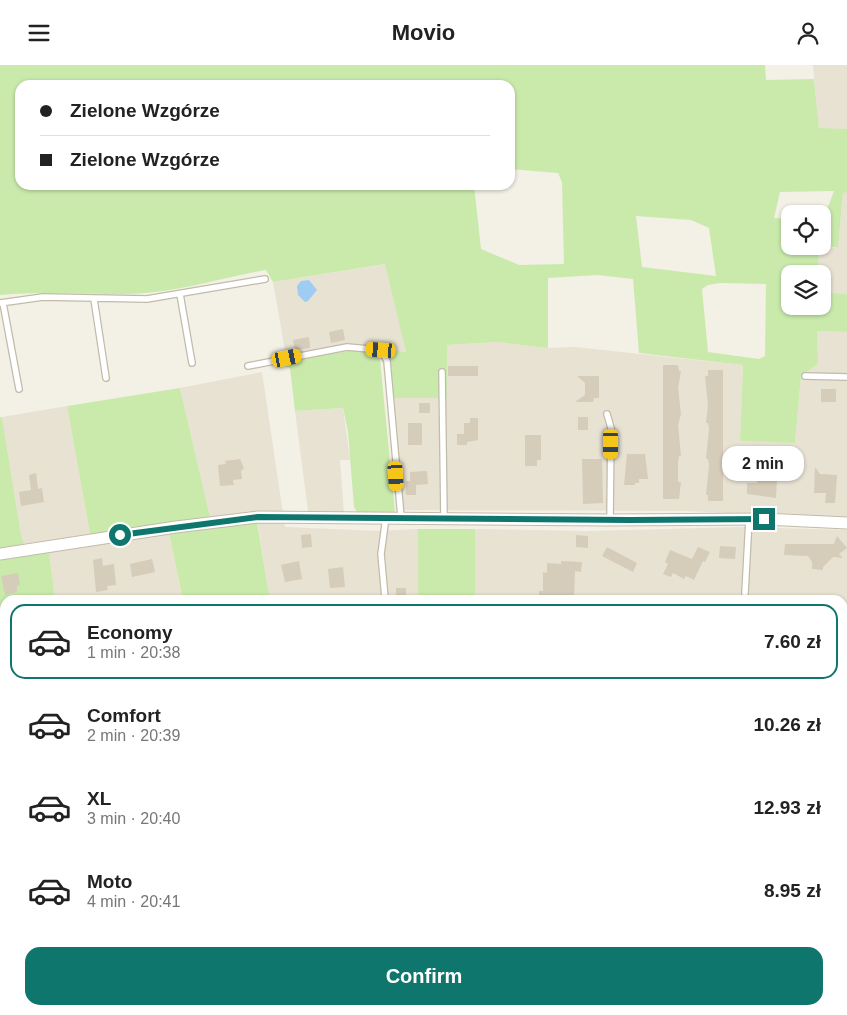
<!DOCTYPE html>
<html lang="en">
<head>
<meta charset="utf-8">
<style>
	body { margin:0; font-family:Arial,sans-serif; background:#f2f2f2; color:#222; height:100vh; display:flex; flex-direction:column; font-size:19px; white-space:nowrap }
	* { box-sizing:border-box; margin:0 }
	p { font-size:16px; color:#767676 }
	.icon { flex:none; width:28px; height:28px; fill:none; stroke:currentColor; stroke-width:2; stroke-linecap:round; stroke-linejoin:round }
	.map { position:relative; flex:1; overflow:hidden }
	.sheet { position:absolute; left:0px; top:530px; width:848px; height:420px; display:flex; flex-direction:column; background:#fff; border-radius:15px 15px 0 0; box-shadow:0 1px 4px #0004 }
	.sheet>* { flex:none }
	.hud { position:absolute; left:15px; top:15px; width:500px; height:110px; border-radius:15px; box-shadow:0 1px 4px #0004; display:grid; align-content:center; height:110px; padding:0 25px; background:#fff }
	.buttons { position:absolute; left:781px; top:140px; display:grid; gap:10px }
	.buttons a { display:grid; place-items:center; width:50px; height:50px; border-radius:10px; background:#fff; box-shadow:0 1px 4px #0004; font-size:25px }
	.end { position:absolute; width:22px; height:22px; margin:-11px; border:6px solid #0f766e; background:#fff; box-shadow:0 0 0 2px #fff }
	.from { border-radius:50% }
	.bubble { position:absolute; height:35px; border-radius:15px; background:#fff; box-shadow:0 1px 4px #0004; font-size:16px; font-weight:700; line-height:35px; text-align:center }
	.car { position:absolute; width:15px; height:30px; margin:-15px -8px; border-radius:6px; box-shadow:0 0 4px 1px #0007; background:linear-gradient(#f5c518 24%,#345 0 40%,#f5c518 0 76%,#345 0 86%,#f5c518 0) }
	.hud b { display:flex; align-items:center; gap:18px; height:48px; font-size:19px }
	.hud b+b { border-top:1px solid #e0e0e0 }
	.hud i { width:12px; height:12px; background:#222 }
	ul { padding:9px 0 0; list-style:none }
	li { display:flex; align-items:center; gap:15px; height:75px; margin:0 10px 8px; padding:0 15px; border:2px solid transparent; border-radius:15px }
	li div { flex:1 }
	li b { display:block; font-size:19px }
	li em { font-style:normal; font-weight:700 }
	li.selected { border-color:#0f766e }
	li>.icon { width:45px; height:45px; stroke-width:1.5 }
	.primary-button { display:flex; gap:10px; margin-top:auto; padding:10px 25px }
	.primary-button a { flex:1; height:58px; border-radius:15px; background:#0f766e; color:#fff; font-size:20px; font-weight:700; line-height:58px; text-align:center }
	header { display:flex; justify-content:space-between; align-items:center; height:65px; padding:0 25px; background:#fff; font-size:22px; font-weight:700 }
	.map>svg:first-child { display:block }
</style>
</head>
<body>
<header><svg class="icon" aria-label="menu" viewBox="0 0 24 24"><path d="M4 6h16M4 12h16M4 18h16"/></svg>Movio<svg class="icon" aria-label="person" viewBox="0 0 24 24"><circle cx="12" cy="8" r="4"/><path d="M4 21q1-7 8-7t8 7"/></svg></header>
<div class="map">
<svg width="847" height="950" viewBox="0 0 847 950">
	<rect width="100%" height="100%" fill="#f3f0e5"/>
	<!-- residential -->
	<path fill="#e8e2d3" d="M813,0H847V64H819Z
		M843,127H847V229L823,227L822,209H818L819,181L838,183Z
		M386,199L406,287L348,279L286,291L273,217Z
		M817,266L847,267V453L685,446L402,445L392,333L447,332V280L496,277L548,283L575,282L743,300L740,375L795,378L801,311L818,299Z
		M262,307L285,462L381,466L418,464V535H270L256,447L210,452L180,323Z
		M67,341L90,469L24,479L21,470L2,352Z
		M343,343L350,395H340L344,448L308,446L295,346Z
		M740,462L847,465V769L842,765V535H475V464L589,466Z
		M169,468L183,535H55L49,486Z
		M843,913L847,914V950H573V945H842Z
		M105,945H161L148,950H107Z
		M480,945H532V950H446Z"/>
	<!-- green -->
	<path fill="#caeaac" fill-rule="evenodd" d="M0,0H765L766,15L814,14L819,63L847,64V127L843,128L838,183L823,180V155L834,126L780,127L774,153L790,154V181H819L818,209H790V241H822L823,227L847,229V267L817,266L818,299L801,311L795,378L740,376L743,300L639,288L633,214L597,210L548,213V283L496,277L447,280V333H392L389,293L385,284L406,287L385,199L273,217L266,205C220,213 174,229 126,229C84,229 42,226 0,230ZM20,20H510V104L558,108L562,117L564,199L519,200L481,184L474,120H20ZM636,151L691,155L709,163L716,211L642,202ZM720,218L766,219L765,291L759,294L708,287L702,224L708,220Z
		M349,286L378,288L380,295L395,447H357L354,442L348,367L343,343L295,346L290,303L276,298Z
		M180,323L210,452L99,470L90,469L67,341Z
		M0,352H2L21,470L24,479L0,484Z
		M257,457L270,535H183L169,468Z
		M418,464H475V535H418Z
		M49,486L55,535H5V945H105L107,950H0V495Z
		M212,945H281L283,950H214Z
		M532,945H573V950H532Z"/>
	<!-- water -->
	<path fill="#9fccf3" d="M309,215L317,225L308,236L305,237L298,230L297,221L301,216Z"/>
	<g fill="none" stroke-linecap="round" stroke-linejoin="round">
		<!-- stream -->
		<path stroke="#9fccf3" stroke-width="3" d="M0,858L5,856"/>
	</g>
	<!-- building -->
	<path fill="#d5ccba" d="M343,264L345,275L331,278L329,267Z
		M309,272L310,283L295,285L293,275Z
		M663,300H678L679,306H681L678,323L681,349L678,360L681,391H679L678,397V417H681L679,434H663Z
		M448,301H478V311H448Z
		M708,305H723V436H708V430H706L709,400L708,394H706L709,364L708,358H706L708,340L705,311H708Z
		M577,311H599V333H594L593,337H575L585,330V318Z
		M821,324H836V337H821Z
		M419,338H430V348H419Z
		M578,352H588V365H578Z
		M470,353H478V375L467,377V380H457V369H464V358H470Z
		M408,358H422V380H408Z
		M525,370H541V395H537V401H525Z
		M627,389H645L648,414H639V418H635V420H624Z
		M240,394L244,403L241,406L242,414L233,415L234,420L220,421L218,400L226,399L225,396Z
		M582,394H602L603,438L583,439Z
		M815,402L820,409L837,410L835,438H825L826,428H814Z
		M758,403L771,404V415H777L776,433L747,429V418H757Z
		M427,406L428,419L416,420V430H406V416H410V407Z
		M36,408L38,424L42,423L44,437L21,441L19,427L31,425L29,410Z
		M311,469L312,482L302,483L301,470Z
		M576,470L588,471V483L576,482Z
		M837,471L847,483L839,489L843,493L833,492L823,502V505L812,504V497L808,491L784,490L785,479H834Z
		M720,481L736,482L735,494L719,493Z
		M607,482L637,498L633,507L602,491Z
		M698,482L710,487L705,497L703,496L694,515L686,511L684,514L673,508L671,512L663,509L668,499L665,497L670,485L692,494Z
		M102,493L103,501L114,499L116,520L107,521L108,525L96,527L93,495Z
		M152,494L155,507L132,512L130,499Z
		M299,496L302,514L285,517L281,500Z
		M561,496L582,497L581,507L575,506L574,532L554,531V535H539V526H543V507L547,508V498L561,499Z
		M343,502L345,522L330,523L328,504Z
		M18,508L20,520L17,521V527L5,530L1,511Z
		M396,523H406V535H396Z"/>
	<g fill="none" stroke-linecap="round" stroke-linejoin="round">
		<defs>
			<path id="service" d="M180,229L192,298
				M94,234L106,313
				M0,238L43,232L147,234L265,214
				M3,238L19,324
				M248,301L347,282L381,285L387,296L401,452
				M442,307L444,452
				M805,311L847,312
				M607,349L611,363L610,455
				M745,528L749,454
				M385,533L381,489L386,452
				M285,945L287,950
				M350,945L351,950
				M426,950L456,945
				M742,950V945"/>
			<path id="minor" d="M0,489L176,462L258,452L610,455L764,454L847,458
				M842,684L847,674
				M842,773L847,776
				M827,950V945"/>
		</defs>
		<!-- service casing -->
		<use href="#service" stroke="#c2bbaa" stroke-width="8"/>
		<!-- minor casing -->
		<use href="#minor" stroke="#c2bbaa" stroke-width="13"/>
		<!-- service -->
		<use href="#service" stroke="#fff" stroke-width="5.5"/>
		<!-- minor -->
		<use href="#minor" stroke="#fff" stroke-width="11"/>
	</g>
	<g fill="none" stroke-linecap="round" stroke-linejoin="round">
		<!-- route -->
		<path stroke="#0f766e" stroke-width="6" d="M120,470L258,452L630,455L764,454"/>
	</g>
</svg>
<div class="buttons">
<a><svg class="icon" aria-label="locate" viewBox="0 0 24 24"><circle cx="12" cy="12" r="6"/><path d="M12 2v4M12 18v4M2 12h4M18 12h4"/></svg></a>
<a><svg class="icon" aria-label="layers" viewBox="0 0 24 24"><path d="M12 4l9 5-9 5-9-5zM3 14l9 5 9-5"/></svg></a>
</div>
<i class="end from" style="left:120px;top:470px"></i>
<i class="end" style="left:764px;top:454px"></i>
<div class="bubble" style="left:722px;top:381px;width:82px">2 min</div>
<i class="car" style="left:381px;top:285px;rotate:274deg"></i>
<i class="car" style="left:287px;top:293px;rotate:78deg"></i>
<i class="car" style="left:611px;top:379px;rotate:180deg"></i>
<i class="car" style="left:396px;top:411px;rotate:176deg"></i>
<div class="hud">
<b><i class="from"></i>Zielone Wzgórze</b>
<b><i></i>Zielone Wzgórze</b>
</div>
<section class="sheet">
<ul>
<li class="selected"><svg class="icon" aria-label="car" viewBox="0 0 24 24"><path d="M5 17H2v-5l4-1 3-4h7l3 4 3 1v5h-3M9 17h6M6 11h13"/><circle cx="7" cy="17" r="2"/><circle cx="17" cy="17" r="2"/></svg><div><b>Economy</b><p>1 min · 20:38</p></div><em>7.60 zł</em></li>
<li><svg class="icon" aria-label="car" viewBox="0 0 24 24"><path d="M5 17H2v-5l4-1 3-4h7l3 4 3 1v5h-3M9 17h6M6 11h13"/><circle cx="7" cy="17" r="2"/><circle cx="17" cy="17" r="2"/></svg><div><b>Comfort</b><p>2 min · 20:39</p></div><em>10.26 zł</em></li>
<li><svg class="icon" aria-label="car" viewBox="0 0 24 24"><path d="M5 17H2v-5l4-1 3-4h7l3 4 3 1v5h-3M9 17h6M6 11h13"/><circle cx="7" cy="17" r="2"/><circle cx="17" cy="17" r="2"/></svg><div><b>XL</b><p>3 min · 20:40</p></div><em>12.93 zł</em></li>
<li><svg class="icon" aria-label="car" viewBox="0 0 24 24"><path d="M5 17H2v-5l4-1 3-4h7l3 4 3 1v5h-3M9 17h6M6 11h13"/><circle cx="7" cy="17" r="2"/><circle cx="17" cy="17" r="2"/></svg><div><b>Moto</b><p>4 min · 20:41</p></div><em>8.95 zł</em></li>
</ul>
<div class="primary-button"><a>Confirm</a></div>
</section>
</div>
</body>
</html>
